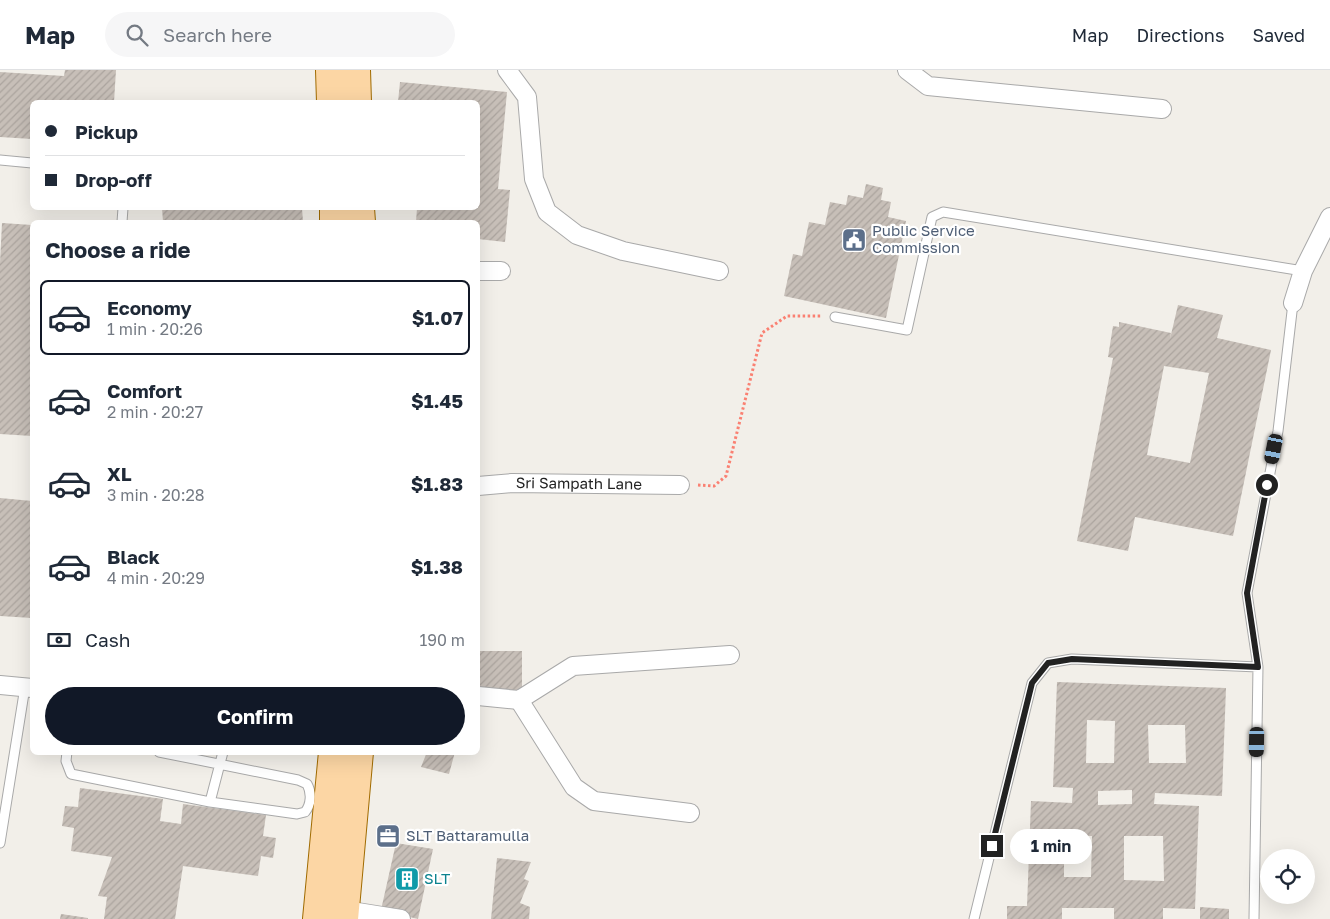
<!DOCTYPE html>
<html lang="en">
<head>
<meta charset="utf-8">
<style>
	body { margin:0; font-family:"Golos Text",sans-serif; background:#f6f6f7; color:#1f2937; height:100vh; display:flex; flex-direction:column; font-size:19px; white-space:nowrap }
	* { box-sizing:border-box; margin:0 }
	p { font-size:16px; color:#747a83 }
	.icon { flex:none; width:28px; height:28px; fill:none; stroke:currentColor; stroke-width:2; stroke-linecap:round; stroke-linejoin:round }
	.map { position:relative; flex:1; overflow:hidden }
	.details { position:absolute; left:30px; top:150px; width:450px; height:535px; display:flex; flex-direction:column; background:#fff; border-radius:8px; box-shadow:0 5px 20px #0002 }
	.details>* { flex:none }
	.top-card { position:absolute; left:30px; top:30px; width:450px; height:110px; border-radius:8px; box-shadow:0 5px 20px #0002; display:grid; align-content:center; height:110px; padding:0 15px; background:#fff }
	.controls { position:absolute; left:1260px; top:779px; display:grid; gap:10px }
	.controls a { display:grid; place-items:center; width:55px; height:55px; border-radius:50%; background:#fff; box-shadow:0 5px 20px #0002; font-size:25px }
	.end { position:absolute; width:22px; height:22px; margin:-11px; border:6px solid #222; background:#fff; box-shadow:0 0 0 2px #fff }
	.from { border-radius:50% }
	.bubble { position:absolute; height:35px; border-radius:18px; background:#fff; box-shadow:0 5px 20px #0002; font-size:16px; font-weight:700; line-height:35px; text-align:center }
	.car { position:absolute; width:15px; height:30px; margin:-15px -8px; border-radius:6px; box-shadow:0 0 4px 1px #0007; background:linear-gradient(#222 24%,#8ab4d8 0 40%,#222 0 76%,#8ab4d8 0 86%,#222 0) }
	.top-card b { display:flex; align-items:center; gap:18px; height:48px; font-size:19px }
	.top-card b+b { border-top:1px solid #e0e1e3 }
	.top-card i { width:12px; height:12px; background:#1f2937 }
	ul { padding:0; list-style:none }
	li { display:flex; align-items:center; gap:15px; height:75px; margin:0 10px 8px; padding:0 5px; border:2px solid transparent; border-radius:8px }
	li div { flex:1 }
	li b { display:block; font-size:19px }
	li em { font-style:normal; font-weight:700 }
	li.current { border-color:#111827 }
	li>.icon { width:45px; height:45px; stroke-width:1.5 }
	h2 { padding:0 15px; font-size:22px; line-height:60px }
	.pay { display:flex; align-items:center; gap:12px; height:55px; padding:0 15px; font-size:19px }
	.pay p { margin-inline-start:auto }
	.cta { display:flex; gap:10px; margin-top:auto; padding:10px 15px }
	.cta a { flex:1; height:58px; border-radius:30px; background:#111827; color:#fff; font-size:20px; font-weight:700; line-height:58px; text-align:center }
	header { display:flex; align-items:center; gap:30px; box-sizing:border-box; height:70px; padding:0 25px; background:#fff; border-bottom:1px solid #e0e1e3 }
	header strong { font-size:24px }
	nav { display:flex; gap:28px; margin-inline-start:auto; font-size:18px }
	.search { width:350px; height:45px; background:#f6f6f7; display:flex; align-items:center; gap:12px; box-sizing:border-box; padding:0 18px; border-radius:28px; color:#747a83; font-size:19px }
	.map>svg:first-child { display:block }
</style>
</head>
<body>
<header>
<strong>Map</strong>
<div class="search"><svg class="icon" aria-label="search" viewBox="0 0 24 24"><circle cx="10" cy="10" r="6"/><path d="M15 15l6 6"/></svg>Search here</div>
<nav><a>Map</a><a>Directions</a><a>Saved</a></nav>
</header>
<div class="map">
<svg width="1330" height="849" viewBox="0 0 1330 849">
	<defs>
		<pattern id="building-hatch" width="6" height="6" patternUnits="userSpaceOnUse" patternTransform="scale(1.25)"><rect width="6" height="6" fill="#c7bfb8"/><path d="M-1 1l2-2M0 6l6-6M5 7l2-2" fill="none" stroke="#aba49e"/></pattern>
	</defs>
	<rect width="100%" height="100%" fill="#f2efe9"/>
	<!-- building -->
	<path fill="url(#building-hatch)" fill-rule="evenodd" d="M65,0H116L114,32H32V69L0,67V2L64,6Z
		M400,12L507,22L498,119L510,120L505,172L478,169V152H416L417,138H478V32H398Z
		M866,114L883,118L881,130L891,132L888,147L906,151L886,248L784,226L793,184L802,186L809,152L825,155L830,132L846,135L848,125L863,128Z
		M162,138H302L303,152H163Z
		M2,153L32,155V366L0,364V193Z
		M1178,235L1223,245L1217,268L1271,280L1233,466L1135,447L1128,481L1077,471L1113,288L1108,287L1113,256L1119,257V252L1171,263L1170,269ZM1164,296L1209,303L1190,393L1147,385Z
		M0,428L32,431V548L0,546Z
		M478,581H522V621L478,622Z
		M1057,612L1226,618L1222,726L1155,723L1154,734L1199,736L1195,839L1163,838V849H1114V838H1062V849H1007V836H1027L1031,731L1072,733L1073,718L1053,717ZM1087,650L1115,651L1114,693H1086ZM1148,655H1185L1186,693H1149ZM1132,720V734L1098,735V721ZM1064,766H1092L1091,807H1064ZM1124,766H1163L1164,811L1124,810Z
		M427,682H455L449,704L421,697Z
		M80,718L163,729L160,751L181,754L183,734L266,745L263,766L276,768L273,788L261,786L258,806L183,796L175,849H104L107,827L98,826L112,787L71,781L74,758L62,756L65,736L78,737Z
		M396,773L433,779L418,849L381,840Z
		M497,788L531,792L524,809L529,811L520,833L530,837L529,849H491Z
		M1200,837L1229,839V849H1200Z
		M61,844L88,848V849H60Z"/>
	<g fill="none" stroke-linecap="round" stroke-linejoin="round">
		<defs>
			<path id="lane" d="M0,90L32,93
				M122,152L123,138
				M835,247L907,260L932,147L943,142L1303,201
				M67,682L66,691L71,704L210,732L297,744L305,742C311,735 312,723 307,714L298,710L159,682
				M210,732L223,682
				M0,773L25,617
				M974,849L1032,613L1048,593L1072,589L1258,597
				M1254,849L1258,597L1247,523L1278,361L1293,233"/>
			<g id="street">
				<path d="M507,0L527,27L534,109L547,142L577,165L623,181L719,201"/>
				<path d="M907,0L928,16L1162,39"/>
				<path d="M478,201H501"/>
				<path d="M1293,233L1303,201L1330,147"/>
				<path id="s1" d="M478,416L512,413L680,415"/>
				<path d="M0,615L32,618"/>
				<path d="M478,626L519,630L573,596L730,585"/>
				<path d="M519,630L574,717L594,731L690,743"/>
				<path d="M345,840L401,849"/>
			</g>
			<path id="primary" d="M330,0L331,32
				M356,0L357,32
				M334,138V152
				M360,138L361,152
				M317,849L333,682
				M344,849L359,682"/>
		</defs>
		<!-- lane casing -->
		<use href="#lane" stroke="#a9a9a9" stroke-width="11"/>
		<!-- street casing -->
		<use href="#street" stroke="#a9a9a9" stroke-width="20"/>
		<!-- primary casing -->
		<use href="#primary" stroke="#a06b00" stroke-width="30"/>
		<!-- path -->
		<path stroke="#fa8072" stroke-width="3" stroke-dasharray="2.5 2.5" stroke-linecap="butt" d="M698,415L714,416L726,406L762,263L787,246H822"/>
		<!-- lane -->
		<use href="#lane" stroke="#fff" stroke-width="9"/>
		<!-- street -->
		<use href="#street" stroke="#fff" stroke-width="18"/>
		<!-- primary -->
		<use href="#primary" stroke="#fcd6a4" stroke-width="28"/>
	</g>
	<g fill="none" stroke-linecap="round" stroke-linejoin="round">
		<!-- route -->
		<path stroke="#222" stroke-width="6" d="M992,776L1032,613L1048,593L1072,589L1258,597L1247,523L1267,415"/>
	</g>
	<!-- icons -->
	<defs>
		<symbol id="civic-square" viewBox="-11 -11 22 22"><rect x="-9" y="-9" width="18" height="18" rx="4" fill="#5c6f8a" stroke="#fff"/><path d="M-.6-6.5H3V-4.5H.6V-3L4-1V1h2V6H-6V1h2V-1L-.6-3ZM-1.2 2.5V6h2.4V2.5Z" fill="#fff"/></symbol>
		<symbol id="office-square" viewBox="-11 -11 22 22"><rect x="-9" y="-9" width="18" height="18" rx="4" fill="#5c6f8a" stroke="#fff"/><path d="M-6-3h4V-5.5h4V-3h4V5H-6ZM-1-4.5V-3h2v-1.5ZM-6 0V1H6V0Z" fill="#fff"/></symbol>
		<symbol id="building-square" viewBox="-11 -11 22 22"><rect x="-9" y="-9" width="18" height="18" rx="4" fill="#0f9aa8" stroke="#fff"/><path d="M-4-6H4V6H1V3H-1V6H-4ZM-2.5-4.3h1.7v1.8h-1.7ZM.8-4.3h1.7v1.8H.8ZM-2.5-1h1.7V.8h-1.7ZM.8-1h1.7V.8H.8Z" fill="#fff"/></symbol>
	</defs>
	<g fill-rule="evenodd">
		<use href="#civic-square" x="840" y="156" width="28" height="28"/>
		<use href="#office-square" x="374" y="752" width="28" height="28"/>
		<use href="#building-square" x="393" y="795" width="28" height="28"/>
	</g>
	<g text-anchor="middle" stroke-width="4.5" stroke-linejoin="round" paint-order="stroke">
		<!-- service labels -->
		<g font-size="15" fill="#4e5e75" stroke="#fff" text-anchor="start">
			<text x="872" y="166">Public Service<tspan x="872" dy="17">Commission</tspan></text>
			<text x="406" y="771">SLT Battaramulla</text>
		</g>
		<!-- street labels -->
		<g font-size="15" fill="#222" stroke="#fff">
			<text dy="5" stroke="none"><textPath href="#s1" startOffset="101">Sri Sampath Lane</textPath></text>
		</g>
		<!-- culture labels -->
		<g font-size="15" fill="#0d838f" stroke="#fff" text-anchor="start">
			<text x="424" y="814">SLT</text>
		</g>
	</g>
</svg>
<div class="controls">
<a><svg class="icon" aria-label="locate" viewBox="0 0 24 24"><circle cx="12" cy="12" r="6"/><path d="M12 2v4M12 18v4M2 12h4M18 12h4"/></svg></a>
</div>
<i class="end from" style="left:1267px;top:415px"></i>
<i class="end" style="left:992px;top:776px"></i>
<div class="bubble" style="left:1010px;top:759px;width:82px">1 min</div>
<i class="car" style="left:1274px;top:379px;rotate:191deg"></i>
<i class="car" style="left:1257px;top:672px;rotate:181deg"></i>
<div class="top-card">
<b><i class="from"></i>Pickup</b>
<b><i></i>Drop-off</b>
</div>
<section class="details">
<h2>Choose a ride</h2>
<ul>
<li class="current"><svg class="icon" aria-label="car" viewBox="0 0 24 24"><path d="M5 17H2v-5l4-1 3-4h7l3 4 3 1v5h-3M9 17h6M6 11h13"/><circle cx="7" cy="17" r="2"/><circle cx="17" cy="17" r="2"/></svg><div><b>Economy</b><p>1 min · 20:26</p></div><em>$1.07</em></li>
<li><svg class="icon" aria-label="car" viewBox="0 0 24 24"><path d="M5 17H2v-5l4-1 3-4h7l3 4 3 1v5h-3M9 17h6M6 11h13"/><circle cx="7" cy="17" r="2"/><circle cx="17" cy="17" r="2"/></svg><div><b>Comfort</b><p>2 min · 20:27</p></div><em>$1.45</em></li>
<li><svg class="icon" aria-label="car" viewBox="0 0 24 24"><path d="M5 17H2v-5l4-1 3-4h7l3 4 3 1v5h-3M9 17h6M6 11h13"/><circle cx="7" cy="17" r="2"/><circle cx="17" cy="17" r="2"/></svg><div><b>XL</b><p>3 min · 20:28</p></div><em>$1.83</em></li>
<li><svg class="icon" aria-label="car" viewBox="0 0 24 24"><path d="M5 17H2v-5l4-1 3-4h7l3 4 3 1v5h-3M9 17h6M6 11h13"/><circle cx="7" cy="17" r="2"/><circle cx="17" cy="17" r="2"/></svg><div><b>Black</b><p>4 min · 20:29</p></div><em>$1.38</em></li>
</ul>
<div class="pay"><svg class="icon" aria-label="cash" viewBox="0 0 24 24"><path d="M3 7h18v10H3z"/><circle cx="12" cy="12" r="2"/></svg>Cash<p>190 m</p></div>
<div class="cta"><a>Confirm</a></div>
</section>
</div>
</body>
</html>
